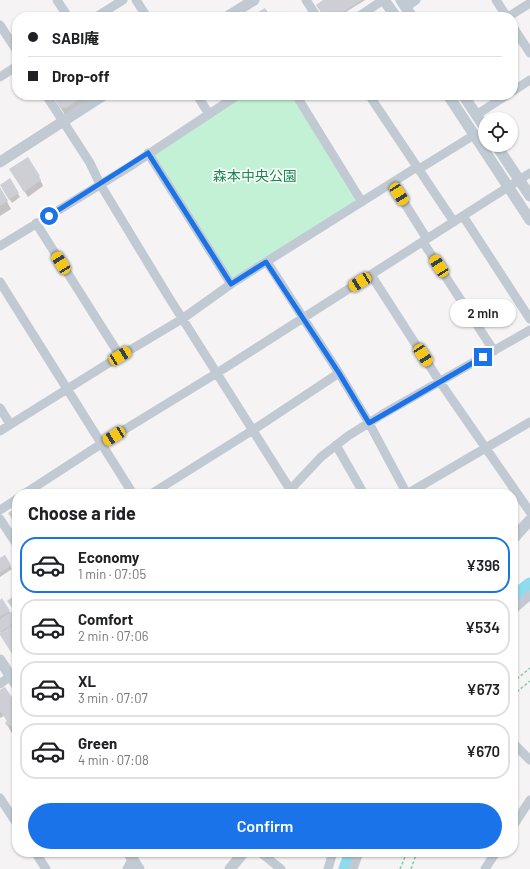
<!DOCTYPE html>
<html lang="en">
<head>
<meta charset="utf-8">
<style>
	body { margin:0; font-family:Barlow,"Noto Sans JP",sans-serif; background:#f2f2f2; color:#202124; height:100vh; display:flex; flex-direction:column; font-size:15px; white-space:nowrap }
	* { box-sizing:border-box; margin:0 }
	p { font-size:13px; color:#757577 }
	.icon { flex:none; width:22px; height:22px; fill:none; stroke:currentColor; stroke-width:2; stroke-linecap:round; stroke-linejoin:round }
	.map { position:relative; flex:1; overflow:hidden }
	.panel { position:absolute; left:12px; top:489px; width:506px; height:368px; display:flex; flex-direction:column; background:#fff; border-radius:16px; box-shadow:0 1px 3px #0004 }
	.panel>* { flex:none }
	.banner { position:absolute; left:12px; top:12px; width:506px; height:88px; border-radius:16px; box-shadow:0 1px 3px #0004; display:grid; align-content:center; height:88px; padding:0 16px; background:#fff }
	.controls { position:absolute; left:478px; top:112px; display:grid; gap:8px }
	.controls a { display:grid; place-items:center; width:40px; height:40px; border-radius:50%; background:#fff; box-shadow:0 1px 3px #0004; font-size:20px }
	.end { position:absolute; width:18px; height:18px; margin:-9px; border:5px solid #1a73e8; background:#fff; box-shadow:0 0 0 2px #fff }
	.from { border-radius:50% }
	.bubble { position:absolute; height:28px; border-radius:14px; background:#fff; box-shadow:0 1px 3px #0004; font-size:13px; font-weight:600; line-height:28px; text-align:center }
	.car { position:absolute; width:12px; height:24px; margin:-12px -6px; border-radius:5px; box-shadow:0 0 3px 1px #0007; background:linear-gradient(#f5c518 24%,#345 0 40%,#f5c518 0 76%,#345 0 86%,#f5c518 0) }
	.banner b { display:flex; align-items:center; gap:14px; height:38px; font-size:15px }
	.banner b+b { border-top:1px solid #e0e0e0 }
	.banner i { width:10px; height:10px; background:#202124 }
	ul { padding:0; list-style:none }
	li { display:flex; align-items:center; gap:12px; height:56px; margin:0 8px 6px; padding:0 8px; border:2px solid #e0e0e0; border-radius:16px }
	li div { flex:1 }
	li b { display:block; font-size:15px }
	li em { font-style:normal; font-weight:600 }
	li.on { border-color:#1a73e8 }
	li>.icon { width:36px; height:36px; stroke-width:1.5 }
	h2 { padding:0 16px; font-size:18px; line-height:48px }
	.button { display:flex; gap:8px; margin-top:auto; padding:8px 16px }
	.button a { flex:1; height:46px; border-radius:24px; background:#1a73e8; color:#fff; font-size:16px; font-weight:600; line-height:46px; text-align:center }
	.map>svg:first-child { display:block }
</style>
</head>
<body>
<div class="map">
<svg width="530" height="869" viewBox="0 0 530 869">
	<rect width="100%" height="100%" fill="#f5f3f3"/>
	<!-- green -->
	<path fill="#c3f1d5" d="M238,95H296L362,202L230,281L148,153Z"/>
	<!-- shadow -->
	<path fill="#0003" d="M325,0H365L338,17H325Z
		M53,95H83L88,103L65,115Z
		M14,175L39,177L43,186L28,197Z
		M9,180L20,197L12,203L1,185Z
		M0,189L11,209L0,216Z
		M5,556L12,569L0,577V560Z
		M17,599V628L13,631L17,636V660L3,639L0,631V601L2,600L10,613L14,611L8,601Z
		M0,691L17,706V736L14,737L6,723L8,722L4,716L0,718Z"/>
	<g fill="none" stroke-linecap="round" stroke-linejoin="round">
		<!-- river -->
		<path stroke="#90daee" stroke-width="15" d="M513,599L530,585
			M346,869L352,852"/>
	</g>
	<!-- building -->
	<path fill="#cdcfd5" d="M323,0H362L336,17H324L316,5Z
		M265,8L271,17H250Z
		M52,95H85L66,108H60Z
		M28,157L40,176L39,177L41,180L24,192L9,169Z
		M10,178L19,193L9,200L0,185Z
		M0,187L8,201L0,206Z
		M17,507V520L14,522L8,513Z
		M5,555L11,565L0,573V558Z
		M15,595L17,597V606L13,609L7,601Z
		M2,598L10,611L0,617V600Z
		M17,608V621L0,632V619Z
		M11,626L17,634V655L14,657L0,635V633Z
		M5,687L17,705V728L15,730L10,725L7,726L5,723L7,721L0,711V690Z"/>
	<g fill="none" stroke-linecap="round" stroke-linejoin="round">
		<!-- path -->
		<path stroke="#7ad0a6" stroke-width="1.5" stroke-dasharray="3 2" stroke-linecap="butt" d="M513,682L530,668
			M513,695L530,681
			M400,869L407,852
			M411,869L417,852"/>
		<!-- minor -->
		<path stroke="#c1cad2" stroke-width="9" d="M57,0L68,17
			M136,0L147,17
			M306,0L317,17
			M496,0L507,17
			M406,7L416,0
			M96,17L123,0
			M358,17L383,0
			M508,17L530,3
			M0,25L17,51
			M513,27L530,53
			M0,77L17,66
			M513,91L530,80
			M46,95L90,163L100,184L168,296L293,494
			M197,95L209,114
			M296,95L362,202
			M369,95L454,222
			M476,115L507,95
			M148,153L231,284
			M419,169L474,135
			M392,183L427,239
			M463,216L530,319
			M36,223L120,356
			M423,242L494,351
			M0,246L129,167L238,95
			M267,262L339,373L369,423L407,494
			M371,275L440,382L530,512
			M0,282L133,494
			M0,408L10,424
			M0,431L120,356L182,319L231,284L417,167
			M336,445L364,494
			M24,494L101,444L217,373L530,173
			M151,494L253,430L339,373
			M282,494L290,490L321,457L348,436L383,414L530,330
			M407,494L530,422
			M0,510L17,499
			M0,519L17,545
			M513,610L530,595
			M0,684L17,670
			M513,743L530,760
			M0,798L17,824
			M513,826L530,800
			M35,852L46,869
			M260,852L281,869
			M127,869L136,852
			M328,869L333,852
			M353,869L359,852
			M485,869L496,852"/>
		<!-- tertiary -->
		<path stroke="#c1cad2" stroke-width="11" d="M384,0L396,17
			M401,0L412,17
			M227,17L254,0
			M448,95L530,220
			M463,95L485,128
			M496,145L530,196
			M0,162L104,95
			M513,539L530,520
			M0,660L17,686
			M128,852L139,869
			M230,869L244,852"/>
	</g>
	<g fill="none" stroke-linecap="round" stroke-linejoin="round">
		<!-- route -->
		<path stroke="#1a73e8" stroke-width="5" d="M49,216L148,153L231,284L266,262L339,373L369,423L483,357"/>
	</g>
	<g text-anchor="middle" stroke-width="3" stroke-linejoin="round" paint-order="stroke">
		<!-- park labels -->
		<g font-size="14" fill="#17864f" stroke="#fff">
			<text x="255" y="181">森本中央公園</text>
		</g>
	</g>
</svg>
<div class="controls">
<a><svg class="icon" aria-label="locate" viewBox="0 0 24 24"><circle cx="12" cy="12" r="6"/><path d="M12 2v4M12 18v4M2 12h4M18 12h4"/></svg></a>
</div>
<i class="end from" style="left:49px;top:216px"></i>
<i class="end" style="left:483px;top:357px"></i>
<div class="bubble" style="left:450px;top:299px;width:66px">2 min</div>
<i class="car" style="left:399px;top:194px;rotate:147deg"></i>
<i class="car" style="left:61px;top:263px;rotate:328deg"></i>
<i class="car" style="left:439px;top:266px;rotate:327deg"></i>
<i class="car" style="left:360px;top:282px;rotate:238deg"></i>
<i class="car" style="left:423px;top:355px;rotate:147deg"></i>
<i class="car" style="left:120px;top:356px;rotate:59deg"></i>
<i class="car" style="left:114px;top:436px;rotate:238deg"></i>
<div class="banner">
<b><i class="from"></i>SABI庵</b>
<b><i></i>Drop-off</b>
</div>
<section class="panel">
<h2>Choose a ride</h2>
<ul>
<li class="on"><svg class="icon" aria-label="car" viewBox="0 0 24 24"><path d="M5 17H2v-5l4-1 3-4h7l3 4 3 1v5h-3M9 17h6M6 11h13"/><circle cx="7" cy="17" r="2"/><circle cx="17" cy="17" r="2"/></svg><div><b>Economy</b><p>1 min · 07:05</p></div><em>¥396</em></li>
<li><svg class="icon" aria-label="car" viewBox="0 0 24 24"><path d="M5 17H2v-5l4-1 3-4h7l3 4 3 1v5h-3M9 17h6M6 11h13"/><circle cx="7" cy="17" r="2"/><circle cx="17" cy="17" r="2"/></svg><div><b>Comfort</b><p>2 min · 07:06</p></div><em>¥534</em></li>
<li><svg class="icon" aria-label="car" viewBox="0 0 24 24"><path d="M5 17H2v-5l4-1 3-4h7l3 4 3 1v5h-3M9 17h6M6 11h13"/><circle cx="7" cy="17" r="2"/><circle cx="17" cy="17" r="2"/></svg><div><b>XL</b><p>3 min · 07:07</p></div><em>¥673</em></li>
<li><svg class="icon" aria-label="car" viewBox="0 0 24 24"><path d="M5 17H2v-5l4-1 3-4h7l3 4 3 1v5h-3M9 17h6M6 11h13"/><circle cx="7" cy="17" r="2"/><circle cx="17" cy="17" r="2"/></svg><div><b>Green</b><p>4 min · 07:08</p></div><em>¥670</em></li>
</ul>
<div class="button"><a>Confirm</a></div>
</section>
</div>
</body>
</html>
